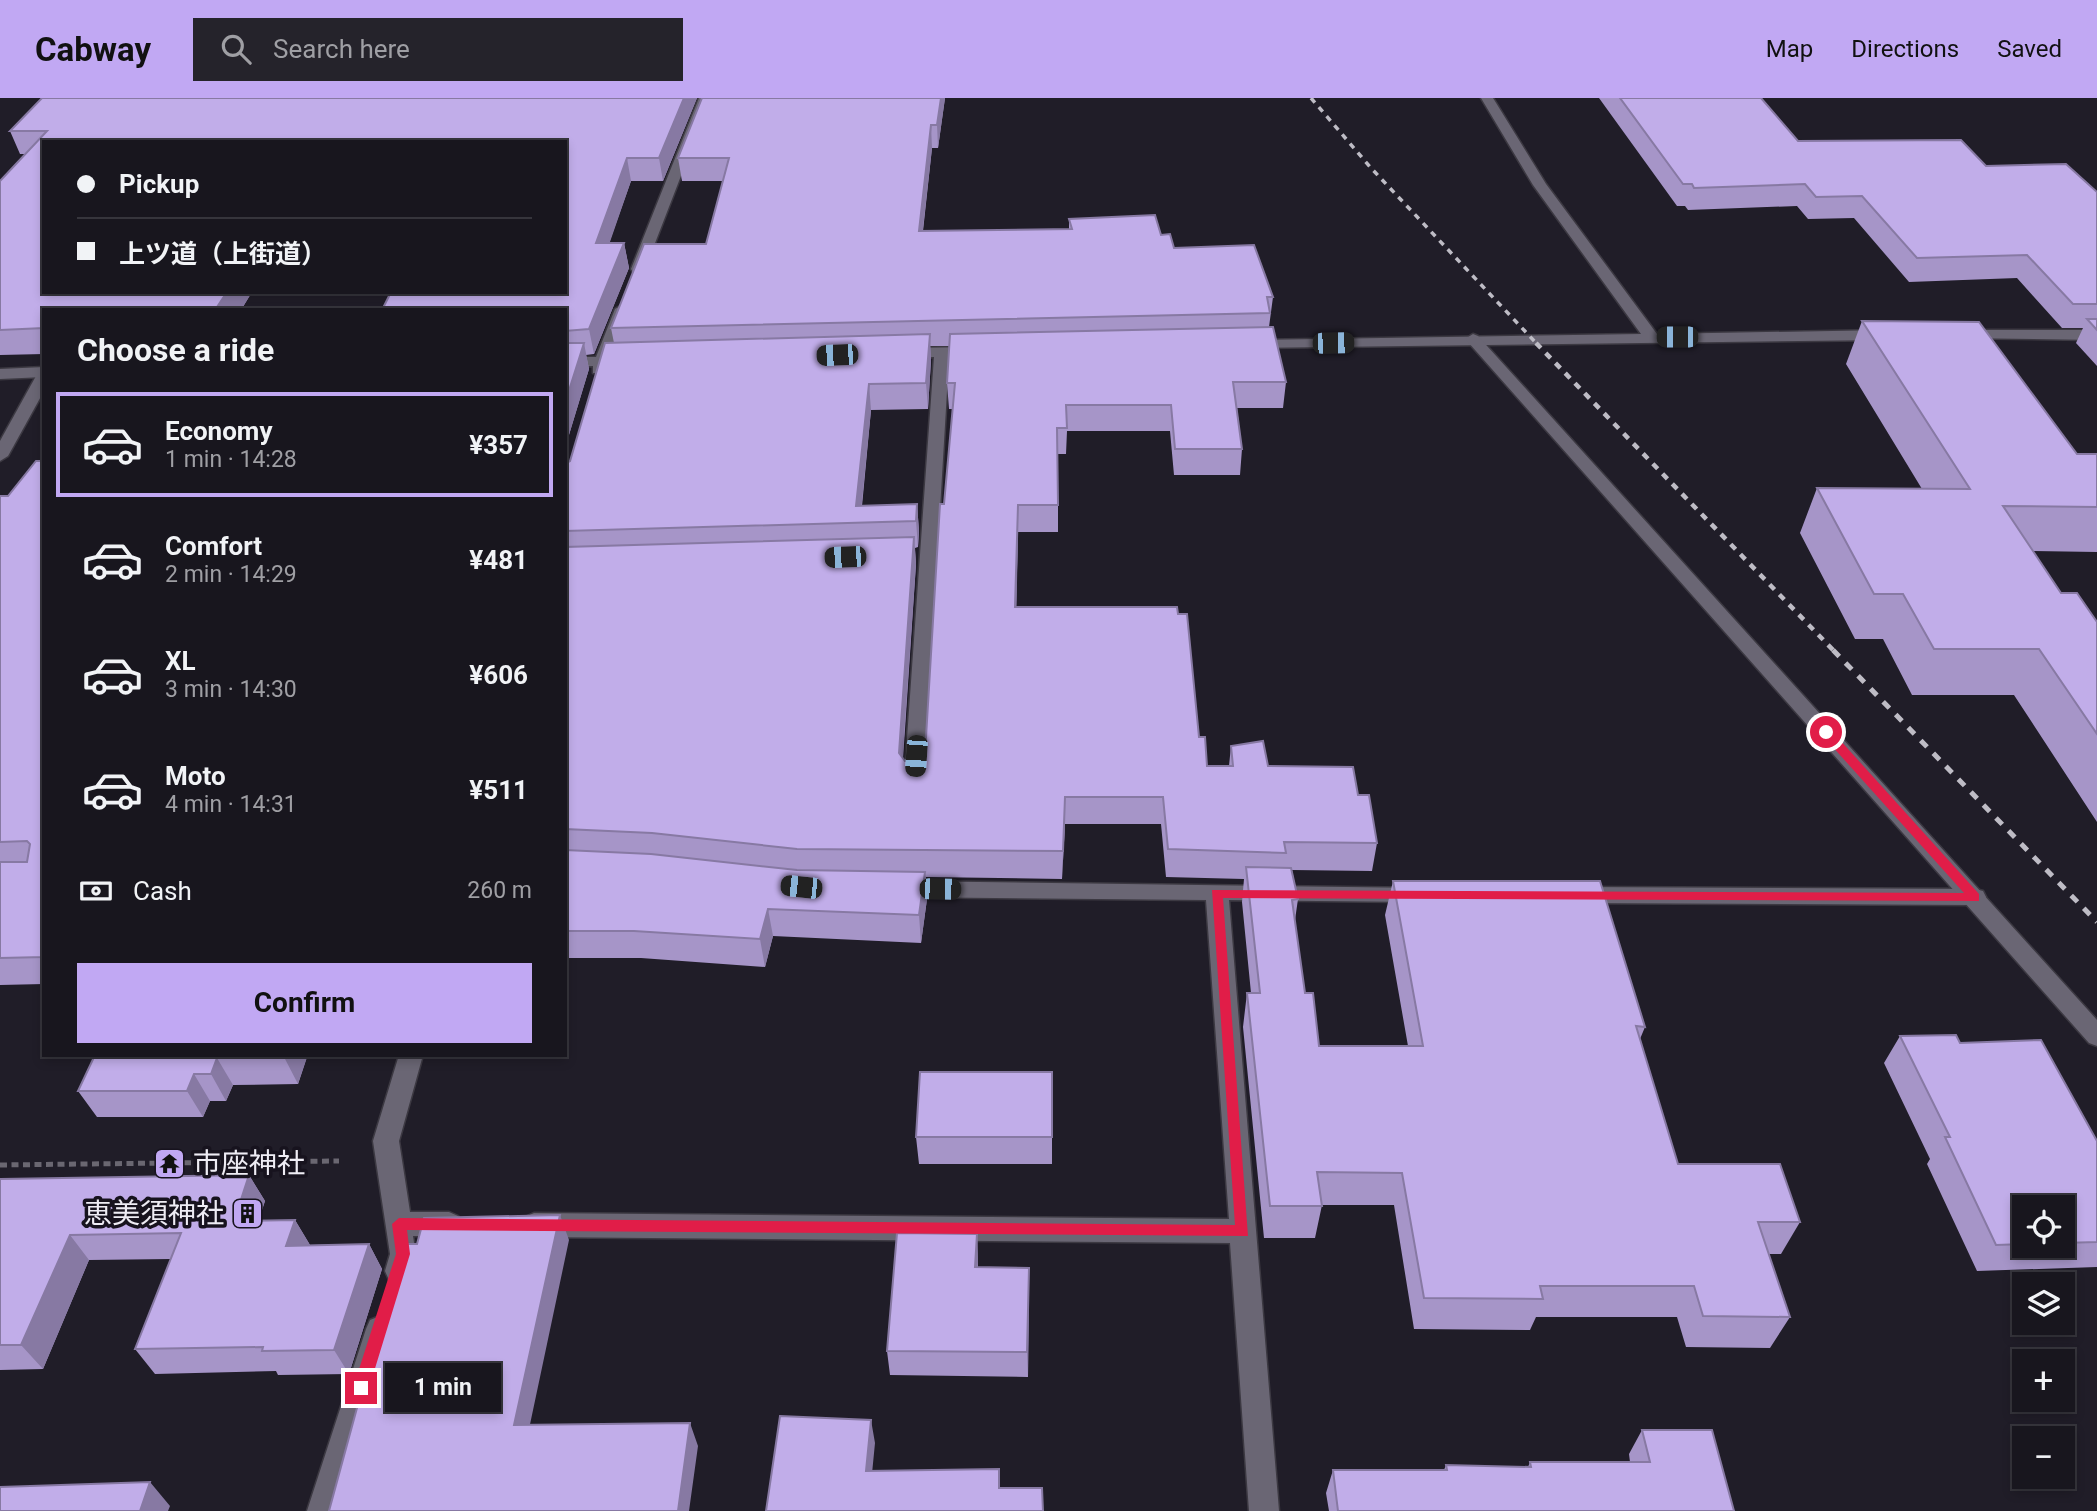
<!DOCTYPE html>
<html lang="en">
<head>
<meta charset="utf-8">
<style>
	body { margin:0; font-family:Roboto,"Noto Sans JP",sans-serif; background:#25232b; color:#f1f3f6; height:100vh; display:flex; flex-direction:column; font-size:26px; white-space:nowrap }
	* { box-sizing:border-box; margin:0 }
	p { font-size:23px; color:#9f9fa4 }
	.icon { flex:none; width:38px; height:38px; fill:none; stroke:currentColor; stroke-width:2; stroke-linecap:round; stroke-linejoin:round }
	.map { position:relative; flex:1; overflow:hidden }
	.details { position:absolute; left:42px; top:210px; width:525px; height:749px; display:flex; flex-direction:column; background:#18161e; border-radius:0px; box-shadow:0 4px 10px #0003,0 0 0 2px #36353c }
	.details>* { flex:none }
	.hud { position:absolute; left:42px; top:42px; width:525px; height:154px; border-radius:0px; box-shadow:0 4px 10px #0003,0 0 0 2px #36353c; display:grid; align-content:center; height:154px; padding:0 35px; background:#18161e }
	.tools { position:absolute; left:2012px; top:1097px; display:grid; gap:14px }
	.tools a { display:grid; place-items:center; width:63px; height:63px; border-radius:0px; background:#18161e; box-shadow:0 4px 10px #0003,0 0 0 2px #36353c; font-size:35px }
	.end { position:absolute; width:32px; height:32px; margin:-16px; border:9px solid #e11d48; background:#fff; box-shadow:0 0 0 4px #fff }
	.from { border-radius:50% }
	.bubble { position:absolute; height:49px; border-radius:0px; background:#18161e; box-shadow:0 4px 10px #0003,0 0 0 2px #36353c; font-size:23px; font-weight:700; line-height:49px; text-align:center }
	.car { position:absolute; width:21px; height:42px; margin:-21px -10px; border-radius:9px; box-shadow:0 0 5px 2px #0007; background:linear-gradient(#222 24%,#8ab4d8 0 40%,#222 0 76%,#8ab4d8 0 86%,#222 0) }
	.hud b { display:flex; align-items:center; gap:24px; height:66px; font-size:26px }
	.hud b+b { border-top:2px solid #36353c }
	.hud i { width:18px; height:18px; background:#f1f3f6 }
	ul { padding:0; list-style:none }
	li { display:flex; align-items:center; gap:21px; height:105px; margin:0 14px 10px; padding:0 21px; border:4px solid transparent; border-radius:0px }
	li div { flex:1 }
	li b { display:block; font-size:26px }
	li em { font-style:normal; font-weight:700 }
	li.active { border-color:#c1a8f3 }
	li>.icon { width:63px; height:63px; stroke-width:1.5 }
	h2 { padding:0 35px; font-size:32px; line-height:84px }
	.pay { display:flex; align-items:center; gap:18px; height:77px; padding:0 35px; font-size:26px }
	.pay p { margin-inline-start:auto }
	.action { display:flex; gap:14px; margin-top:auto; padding:14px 35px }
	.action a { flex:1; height:80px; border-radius:0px; background:#c1a8f3; color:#111; font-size:28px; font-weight:700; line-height:80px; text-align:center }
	header { display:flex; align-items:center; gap:42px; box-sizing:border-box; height:98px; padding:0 35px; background:#c1a8f3; color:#111 }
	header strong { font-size:33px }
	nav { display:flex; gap:38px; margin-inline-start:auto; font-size:24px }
	.search { width:490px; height:63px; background:#25232b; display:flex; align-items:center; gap:18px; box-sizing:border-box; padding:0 24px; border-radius:0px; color:#9f9fa4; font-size:26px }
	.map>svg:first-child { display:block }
</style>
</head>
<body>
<header>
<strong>Cabway</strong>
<div class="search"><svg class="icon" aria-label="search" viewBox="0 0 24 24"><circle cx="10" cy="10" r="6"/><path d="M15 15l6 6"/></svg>Search here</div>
<nav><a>Map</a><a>Directions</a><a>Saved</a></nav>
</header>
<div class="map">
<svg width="2097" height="1413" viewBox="0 0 2097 1413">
	<rect width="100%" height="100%" fill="#201d28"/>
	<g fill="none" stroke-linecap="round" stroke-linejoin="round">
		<defs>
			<path id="lane" d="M44,273V293L8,358L0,363V343L36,278Z"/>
			<path id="street" d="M699,0H711L645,171L643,174H633L631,171Z
				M1481,0H1493L1546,86L1657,236L1886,232L1894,237L1886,242L1245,250V244L1250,242L1641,236L1533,87Z
				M622,207L629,211L612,259L631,260V266L608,268L605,275H593V268L565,269V259H596L615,211Z
				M1960,232H2097V242L1955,240L1952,237Z
				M976,249L984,254L981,257L949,259L924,683L921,688H907L904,683L934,259L903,260L895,255L903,250Z
				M44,269V279L0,281V271Z
				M899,783L1424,790L1427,796L1424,802L1416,804L1229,802L1279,1413H1249L1230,1145L534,1139L525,1135L521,1127L525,1119L534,1115L1229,1121L1206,802L899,799L891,797L888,791L891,785Z
				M1578,789L1975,791L1983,793L1986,799L1983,805L1975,807L1578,805L1570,803L1567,797L1570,791Z
				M399,957H423L399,1043L410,1114H449L458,1118L462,1126L458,1134L449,1138H413C416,1155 415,1166 407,1182L398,1185L389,1182L385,1173L390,1156L373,1043Z
				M380,1218L390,1222L394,1231L337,1413H307L366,1231L370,1222Z"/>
			<path id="secondary" d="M1473,236L1478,238L2097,922V948L2089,945L1468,244L1465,241Z"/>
		</defs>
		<!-- lane casing -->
		<use href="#lane" stroke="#3c3942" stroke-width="3"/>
		<!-- street casing -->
		<use href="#street" stroke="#3c3942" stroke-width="3"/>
		<!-- secondary casing -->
		<use href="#secondary" stroke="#3c3942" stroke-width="3"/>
		<!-- path -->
		<path stroke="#6a6771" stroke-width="5" stroke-dasharray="7 4.5" stroke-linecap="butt" d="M0,1067L339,1063"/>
		<!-- lane -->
		<use href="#lane" fill="#6a6674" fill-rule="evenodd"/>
		<!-- street -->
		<use href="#street" fill="#6a6674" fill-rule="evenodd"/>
		<!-- secondary -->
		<use href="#secondary" fill="#6a6674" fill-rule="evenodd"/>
		<!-- rail-far2 -->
		<path stroke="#bebcc5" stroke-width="3.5" stroke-dasharray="6 6" stroke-linecap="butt" d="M1311,0L1371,70L1538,247"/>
		<!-- rail-far1 -->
		<path stroke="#bebcc5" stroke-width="4.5" stroke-dasharray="7 7" stroke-linecap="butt" d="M1536,245L1835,554"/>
		<!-- rail -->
		<path stroke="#bebcc5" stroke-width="5" stroke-dasharray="9 9" stroke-linecap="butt" d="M1833,552L2097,824"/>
	</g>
	<!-- wall -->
	<path fill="#a695c8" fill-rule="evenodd" d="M42,0H697L663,83H631L609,145H624L629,170L594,256L586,257L589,271L565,350V44H44V194H252L241,212H44V256L0,257V83L25,56H20L10,33Z
		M945,0L938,50H932L923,133L1069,131V121L1161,137L1174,150L1273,199L1269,229L1286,284L1283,310H1237L1242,351L1240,377H1174L1170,333H1067L1066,356H1058V434H1018L1016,509L1199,639L1207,668H1229L1231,648L1268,668L1358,697L1377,745L1372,773L1292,772L1298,801L1295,822L1305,895L1319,948H1408L1385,817L1393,783L1645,929L1640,941L1678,1066L1800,1124L1781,1156H1769L1790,1219L1770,1250L1686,1249L1677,1219H1536L1530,1232L1414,1231L1394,1107H1322L1315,1140H1264L1243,929L1247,895H1251L1242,804L1244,781L1166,779L1161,726H1065L1062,781L926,779L927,801L921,845L773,838L765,869L641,860H565V366L570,363L614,245L611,230L706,146L723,83H682L678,60ZM930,248H950L947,285L949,311H953L944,406L925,656L919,663H905L903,661L916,466L915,450L918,449L919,433L917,406L862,408L871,312L928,311L931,262Z
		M1599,0H1761L1798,43L1986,68L2097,94V268L2076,245L2083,230H2062L2017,180L1909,184L1854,120L1808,121L1797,108L1688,112L1685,108H1677Z
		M1862,223L2077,356H2097V454L2033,453L2061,495L2097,524V724L2014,597H1912L1883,541H1855L1800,435L1817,390L1922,391L1846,266Z
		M44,363V886L0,887V398H8Z
		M1900,938L1960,945L2097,1043V1169L1977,1173L1927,1066L1930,1061L1884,965ZM2025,1110H2063V1148H2025Z
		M95,957H346L307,959L298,986L233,987L226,1003H210L203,1019H97L78,993Z
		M1052,974V1066H919L916,1039Z
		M249,1077L265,1103L258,1123L295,1122L310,1147L369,1146L382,1171L349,1276L278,1277L276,1273L155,1276L135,1251L171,1161L89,1162L43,1271L0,1272V1081Z
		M977,1136L978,1169L1029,1170L1028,1279L890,1277L887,1253Z
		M1642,1332L1734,1413H1329L1326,1395L1333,1372H1444L1446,1367L1528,1369L1530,1364H1630L1629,1356Z"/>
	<!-- shaded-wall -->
	<path fill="#8779a3" d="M684,0H697L663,83L659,60Z
		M941,0H945L938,50L937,27Z
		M931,27L932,50L920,157L919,133Z
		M627,60L631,83L601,170L596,145Z
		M624,145L629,170L594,256L589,231Z
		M227,194H252L241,212H215Z
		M930,236L931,262L928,311L926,285Z
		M584,245L589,271L565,350V305Z
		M869,286L871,312L860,424L856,408Z
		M917,406L919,433L918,449L916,423Z
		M1018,407V434L1016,536L1015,509Z
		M914,439L916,466L901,683L899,655Z
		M1065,699V726L1062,781L1063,753Z
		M925,774L927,801L921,845L919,817Z
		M768,811L773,838L765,869L760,841Z
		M285,957H307V959L298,986L284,959Z
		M217,960L233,987L226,1003L211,976Z
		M194,976L210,1003L203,1019L187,993Z
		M249,1077L265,1103L250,1149L234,1123Z
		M560,1117L569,1142L525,1350L514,1327Z
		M295,1122L310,1147L286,1148Z
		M977,1136L978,1162L976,1195L975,1169Z
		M70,1137L89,1162L43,1271L21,1247Z
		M369,1146L382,1171L349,1276L334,1252Z
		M1029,1170V1196L1028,1279L1027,1254Z
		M871,1322L875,1345L870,1396L866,1373Z
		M690,1325L698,1348L689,1413H678Z
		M150,1384L170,1408L168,1413H140Z"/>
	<!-- building -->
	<path fill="#c1ade9" stroke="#8779a3" stroke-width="2" d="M42,0H684L659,60H627L596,145H624L589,231L565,233V212H382L391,194H565V44H44V194H227L215,212H44V230L0,232V83L47,33H10Z
		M702,0H941L937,27H931L919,133L1072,131L1069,121L1155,117L1161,137L1170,136L1174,150L1254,147L1273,199H1267L1270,215L611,230L644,146H706L729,60H678Z
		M1620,0H1761L1798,43L1961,42L1986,68L2066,66L2097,94V206H2073L2027,157L1917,160L1862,98L1816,99L1805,86L1694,90L1692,86H1683Z
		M2087,221H2097V232Z
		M1862,223L1979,224L2077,356H2097V409L2003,408L2061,495H2077L2097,524V636L2039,551H1934L1903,496H1874L1817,390L1970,391Z
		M1273,229L1286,284H1233L1242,351H1175L1171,307H1066L1067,330H1057L1058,407H1018L1015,509H1177L1178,516H1187L1199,639H1205L1207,668H1233L1231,648L1263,643L1268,668L1353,669L1358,697H1369L1377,745L1284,744L1286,755L1168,751L1163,699H1065L1063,753L797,751L652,735L565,731V449L914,439L899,655L905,663H919L925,656L940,406H944L955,285H947L950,236Z
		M930,236L926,285L869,286L856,408L917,406L916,423L565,433V366L570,363L605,245Z
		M565,245H584L565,305Z
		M36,363H44V859L0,860V764H27L30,746L27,743L0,744V398H8Z
		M565,752L651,756L797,772L925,774L919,817L768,811L760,841L634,833H565Z
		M1246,769L1291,770L1298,801L1292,802L1305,895H1313L1319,948H1423L1393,783H1600L1645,929L1636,928L1678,1066H1780L1800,1124H1758L1790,1219L1703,1218L1694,1188H1540L1543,1201L1424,1200L1402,1075L1317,1074L1322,1108H1270L1247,895H1260Z
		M1956,937L1960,945L2041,942L2097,1043V1144L2063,1145V1110H2025V1146L1996,1147L1945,1039H1950L1900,938Z
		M95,957H285L284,959L217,960L211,976H194L187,993H78Z
		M920,974H1052V1039H916Z
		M249,1077L234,1123L295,1122L286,1148L369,1146L334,1252L262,1253L263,1249L135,1251L181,1135L70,1137L21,1247H0V1081Z
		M560,1117L514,1327L690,1325L678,1413H329L373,1251H368L401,1146H417L424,1120Z
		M897,1135L977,1136L975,1169L1029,1170L1027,1254L887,1253Z
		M780,1318L871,1322L866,1373L999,1371V1390H1042L1043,1413H766Z
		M1642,1332H1712L1734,1413H1338L1333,1372H1447L1446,1367L1531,1369L1530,1364H1650Z
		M150,1384L140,1413H0V1389Z"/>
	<!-- route -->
	<path fill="#e11d48" d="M1822,631H1830L1979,796V803L1223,800L1248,1138L407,1132L410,1156L369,1290L361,1297L356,1295L353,1290L396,1156L392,1126L399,1120L1235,1127L1212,792L1964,795L1822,637Z"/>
	<!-- icons -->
	<defs>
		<symbol id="temple-square" viewBox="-11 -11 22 22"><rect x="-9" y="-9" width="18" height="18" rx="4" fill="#c1a8f3" stroke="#17131e"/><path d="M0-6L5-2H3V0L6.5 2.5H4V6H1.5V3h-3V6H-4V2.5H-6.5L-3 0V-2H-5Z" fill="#111"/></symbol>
		<symbol id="building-square" viewBox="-11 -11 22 22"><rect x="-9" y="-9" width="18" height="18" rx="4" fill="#c1a8f3" stroke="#17131e"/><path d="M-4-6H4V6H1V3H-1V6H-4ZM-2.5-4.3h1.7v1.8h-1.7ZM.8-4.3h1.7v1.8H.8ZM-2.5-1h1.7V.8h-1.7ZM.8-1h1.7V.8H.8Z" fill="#111"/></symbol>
	</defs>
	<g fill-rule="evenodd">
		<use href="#temple-square" x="152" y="1048" width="35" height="35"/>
		<use href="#building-square" x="230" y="1098" width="35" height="35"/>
	</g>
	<g text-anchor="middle" stroke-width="7" stroke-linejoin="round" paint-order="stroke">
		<!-- near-poi labels -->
		<g font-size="28" fill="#eeecf4" stroke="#17131e" text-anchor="start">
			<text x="193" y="1075">市座神社</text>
			<text x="224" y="1125" text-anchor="end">恵美須神社</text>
		</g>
	</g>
</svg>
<div class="tools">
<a><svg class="icon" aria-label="locate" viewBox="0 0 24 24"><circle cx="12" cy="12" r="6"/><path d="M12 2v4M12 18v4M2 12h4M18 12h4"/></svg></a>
<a><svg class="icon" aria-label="layers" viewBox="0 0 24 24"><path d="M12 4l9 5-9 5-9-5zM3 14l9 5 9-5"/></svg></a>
<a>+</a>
<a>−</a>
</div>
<i class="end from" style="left:1826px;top:634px"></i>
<i class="end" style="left:361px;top:1290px"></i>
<div class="bubble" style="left:385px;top:1265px;width:116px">1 min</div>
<i class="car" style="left:1677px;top:239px;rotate:270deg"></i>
<i class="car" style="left:1333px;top:245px;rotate:89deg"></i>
<i class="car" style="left:837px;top:257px;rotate:268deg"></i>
<i class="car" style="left:845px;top:459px;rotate:268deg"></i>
<i class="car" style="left:916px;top:658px;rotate:184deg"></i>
<i class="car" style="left:801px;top:789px;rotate:276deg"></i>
<i class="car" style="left:940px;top:791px;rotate:91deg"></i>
<div class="hud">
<b><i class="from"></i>Pickup</b>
<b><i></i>上ツ道（上街道）</b>
</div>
<section class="details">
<h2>Choose a ride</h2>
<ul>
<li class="active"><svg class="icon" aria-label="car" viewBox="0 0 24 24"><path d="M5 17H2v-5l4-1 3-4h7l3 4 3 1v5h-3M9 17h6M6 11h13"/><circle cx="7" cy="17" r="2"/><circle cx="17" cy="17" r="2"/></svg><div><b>Economy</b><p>1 min · 14:28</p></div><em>¥357</em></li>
<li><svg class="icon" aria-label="car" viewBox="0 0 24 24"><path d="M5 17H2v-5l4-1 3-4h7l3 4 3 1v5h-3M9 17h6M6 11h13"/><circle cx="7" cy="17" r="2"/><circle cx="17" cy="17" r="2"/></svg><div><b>Comfort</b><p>2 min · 14:29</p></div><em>¥481</em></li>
<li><svg class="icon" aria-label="car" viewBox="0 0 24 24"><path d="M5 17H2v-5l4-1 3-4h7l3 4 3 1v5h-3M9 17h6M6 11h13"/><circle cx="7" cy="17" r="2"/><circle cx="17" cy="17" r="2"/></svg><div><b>XL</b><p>3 min · 14:30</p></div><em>¥606</em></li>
<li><svg class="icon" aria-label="car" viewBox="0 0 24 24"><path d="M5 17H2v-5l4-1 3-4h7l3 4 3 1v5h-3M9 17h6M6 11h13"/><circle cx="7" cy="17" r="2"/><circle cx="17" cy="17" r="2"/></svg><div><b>Moto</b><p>4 min · 14:31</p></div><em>¥511</em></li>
</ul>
<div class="pay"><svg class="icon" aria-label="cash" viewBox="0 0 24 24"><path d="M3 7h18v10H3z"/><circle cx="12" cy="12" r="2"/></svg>Cash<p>260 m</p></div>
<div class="action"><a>Confirm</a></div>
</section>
</div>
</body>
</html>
